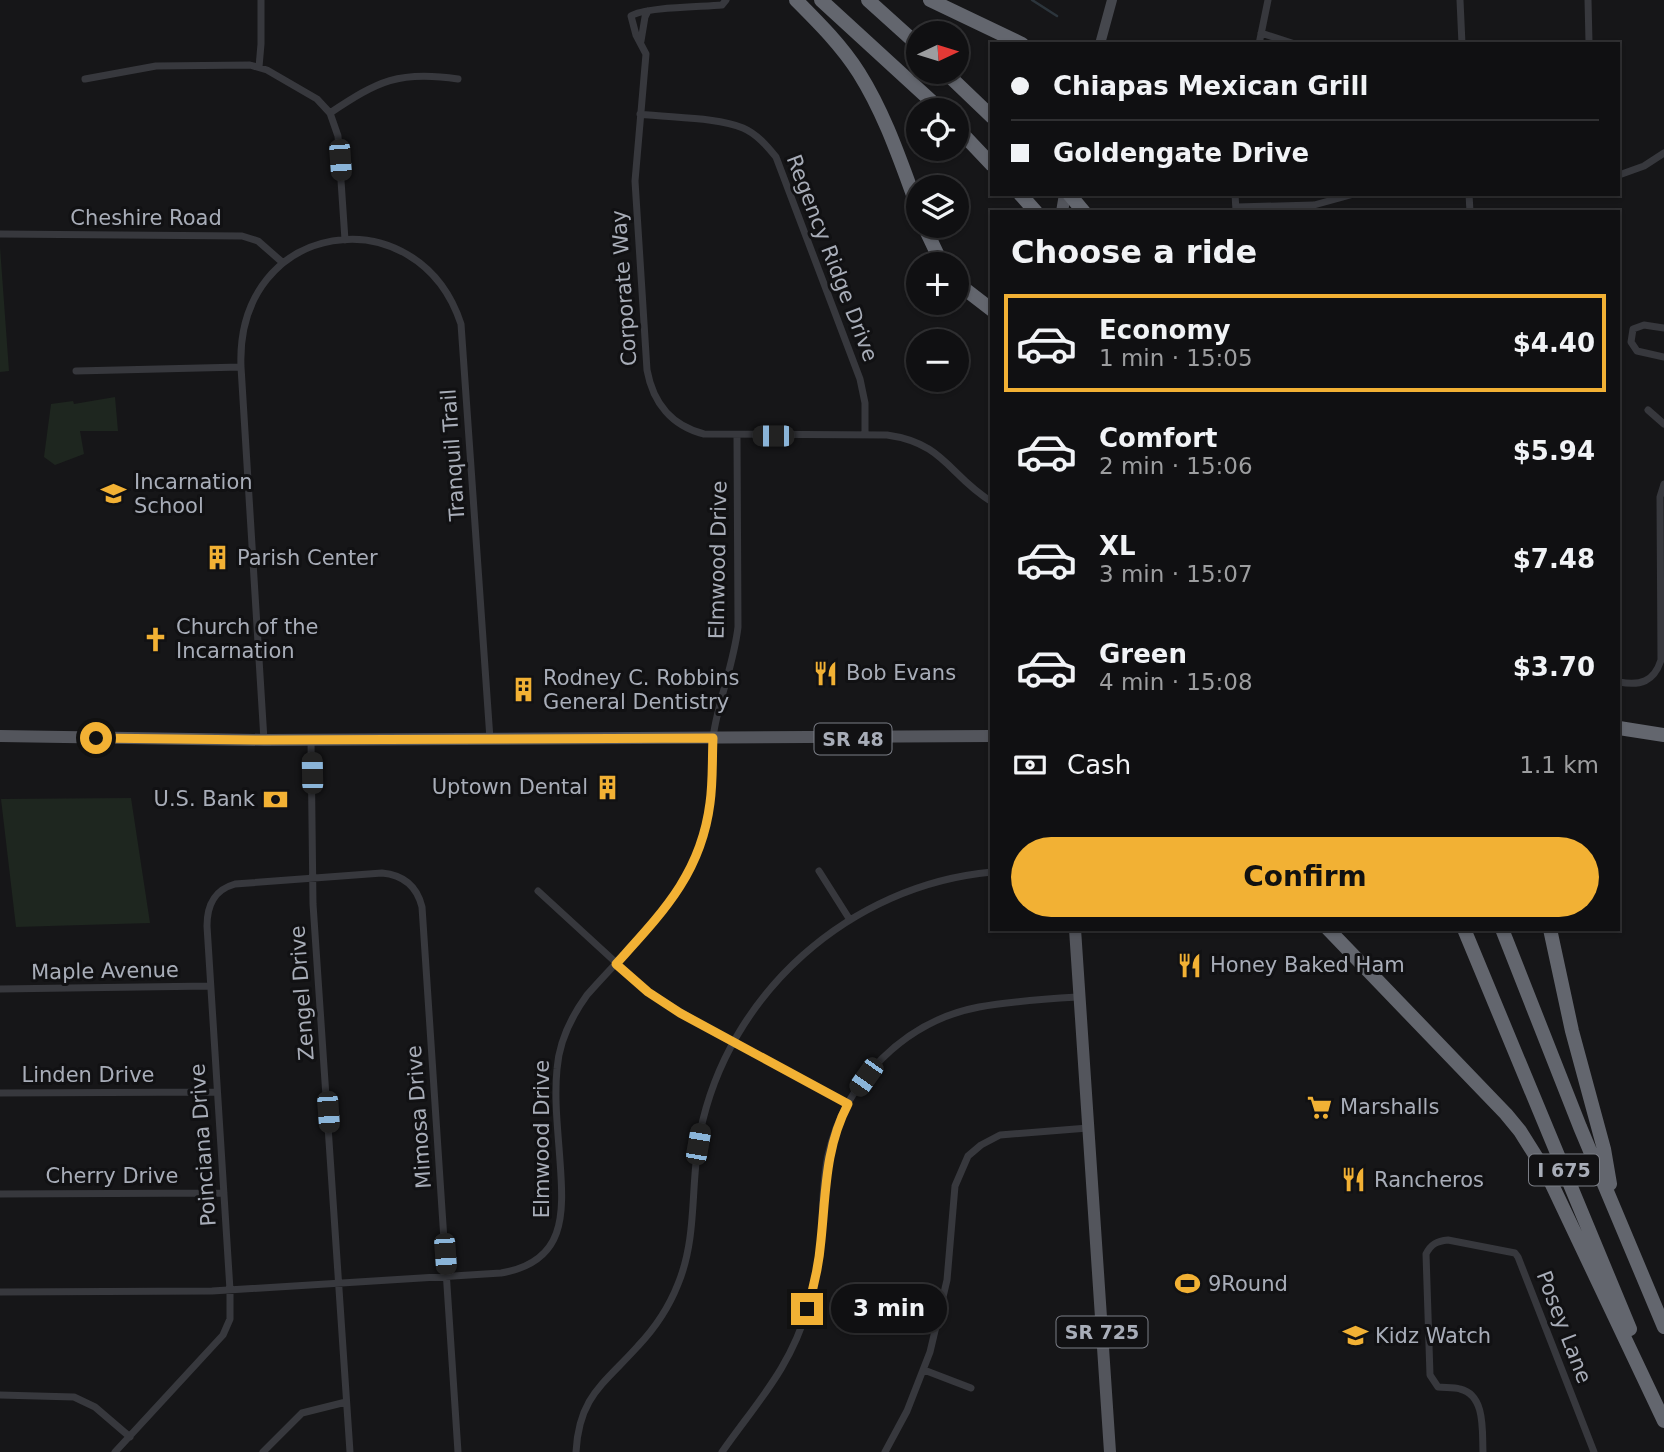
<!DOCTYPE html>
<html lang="en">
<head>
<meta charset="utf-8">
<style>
	body { margin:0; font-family:"DejaVu Sans",sans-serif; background:#19191b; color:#f1f3f6; height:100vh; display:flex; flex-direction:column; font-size:26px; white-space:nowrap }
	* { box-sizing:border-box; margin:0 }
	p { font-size:23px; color:#9c9d9f }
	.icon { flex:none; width:38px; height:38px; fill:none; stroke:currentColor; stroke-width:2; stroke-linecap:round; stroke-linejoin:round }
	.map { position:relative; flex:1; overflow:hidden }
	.sheet { position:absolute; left:990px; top:210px; width:630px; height:721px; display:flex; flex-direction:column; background:#101012; border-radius:0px; box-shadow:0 2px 5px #0004,0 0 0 2px #303032 }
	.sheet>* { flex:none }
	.guide { position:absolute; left:990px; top:42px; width:630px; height:154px; border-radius:0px; box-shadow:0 2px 5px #0004,0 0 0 2px #303032; display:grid; align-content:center; height:154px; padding:0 21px; background:#101012 }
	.needle { width:46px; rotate:86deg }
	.buttons { position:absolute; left:906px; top:21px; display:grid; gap:14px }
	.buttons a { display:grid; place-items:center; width:63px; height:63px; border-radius:50%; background:#101012; box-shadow:0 2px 5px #0004,0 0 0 2px #303032; font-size:35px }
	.end { position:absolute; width:32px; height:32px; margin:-16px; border:9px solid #f2b134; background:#111; box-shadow:0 0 0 4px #111 }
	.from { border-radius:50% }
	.bubble { position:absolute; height:49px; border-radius:24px; background:#101012; box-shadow:0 2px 5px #0004,0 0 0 2px #303032; font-size:23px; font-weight:800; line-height:49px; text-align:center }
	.car { position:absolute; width:21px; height:42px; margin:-21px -10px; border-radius:9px; box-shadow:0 0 5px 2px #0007; background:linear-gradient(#222 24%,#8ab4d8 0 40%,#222 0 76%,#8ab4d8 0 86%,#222 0) }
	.guide b { display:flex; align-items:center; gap:24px; height:66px; font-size:26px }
	.guide b+b { border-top:2px solid #303032 }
	.guide i { width:18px; height:18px; background:#f1f3f6 }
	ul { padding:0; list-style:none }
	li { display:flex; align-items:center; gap:21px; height:98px; margin:0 14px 10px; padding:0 7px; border:4px solid transparent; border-radius:0px }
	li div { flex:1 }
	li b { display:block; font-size:26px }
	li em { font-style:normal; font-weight:800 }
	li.active { border-color:#f2b134 }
	li>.icon { width:63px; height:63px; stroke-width:1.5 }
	h2 { padding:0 21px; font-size:32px; line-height:84px }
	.pay { display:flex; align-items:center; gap:18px; height:77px; padding:0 21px; font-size:26px }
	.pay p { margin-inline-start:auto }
	.button { display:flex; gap:14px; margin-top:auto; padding:14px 21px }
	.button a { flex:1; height:80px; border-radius:42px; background:#f2b134; color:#111; font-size:28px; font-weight:800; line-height:80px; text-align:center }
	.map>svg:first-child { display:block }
</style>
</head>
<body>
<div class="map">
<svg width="1664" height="1452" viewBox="0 0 1664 1452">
	<rect width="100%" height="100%" fill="#161618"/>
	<!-- green -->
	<path fill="#1e261f" d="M0,247L9,371L0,372Z
		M115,397L118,431H80L84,454L55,465L44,457L51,404L73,401L74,404Z
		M131,798L150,923L16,927L1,799Z"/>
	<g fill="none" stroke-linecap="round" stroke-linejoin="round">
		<!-- stream -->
		<path stroke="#2c353c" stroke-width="2.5" d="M1032,0L1057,16"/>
		<!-- street -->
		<path stroke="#37383d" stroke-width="7" d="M726,0L722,5C702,7 644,7 631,16L636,35L646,54L635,181L647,370C653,403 672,426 704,434L887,435C945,443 949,476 992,502
			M1460,0L1462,44
			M1588,0L1589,42
			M1261,33L1295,44
			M641,41L645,17L648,11
			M1259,44L1268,0
			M259,67L261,44V0
			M85,79L156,66L250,65L267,70L317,99L330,113L338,136L345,240
			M330,113C378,81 399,70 458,79
			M640,114C670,118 717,117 743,128C757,134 767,146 776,157L860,379L865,403V435
			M1619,175L1644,166L1664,153
			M1235,194L1236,211
			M1469,194L1470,212
			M1236,207L1314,205L1354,194
			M0,234L242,236L258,241L282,262
			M1664,328L1644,325L1633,329L1631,342L1637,351L1664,357
			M76,371L241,367
			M1648,410L1664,424
			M1619,682C1640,686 1654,682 1661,660L1660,497L1664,484
			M264,740L241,367C235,219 418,193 461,324L490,739
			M311,740L313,904L350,1452
			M819,871L850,920
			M538,891L648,992L712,1031L848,1104
			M0,989L210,986
			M0,1093L217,1092
			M0,1194L224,1193
			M0,1292L212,1291L501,1273C566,1262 564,1215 560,1161C558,1131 554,1100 557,1069C559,1042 571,1017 587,995C642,932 696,894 710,806C714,781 710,756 714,731C720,696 734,662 738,627L737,436
			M924,1370L971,1388
			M0,1395L74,1397L95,1407L130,1437
			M115,1452L223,1335L230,1319V1290L207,926C207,905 214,890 235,884L382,873C403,875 417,886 422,907L458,1452
			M263,1452L302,1413L346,1402
			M576,1452C579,1396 604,1384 638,1346C655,1328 669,1307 678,1284C698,1236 690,1183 700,1133C728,993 850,885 992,872
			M722,1452C757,1402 790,1369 808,1307C815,1285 819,1262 821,1239C823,1211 822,1183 828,1155C845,1081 905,1021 979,1007C1012,1001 1046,999 1079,997
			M885,1452L907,1411L930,1352L947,1280L955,1186L968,1156L981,1145L1000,1135L1088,1128
			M1483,1452C1482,1432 1486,1395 1460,1389C1453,1387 1445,1388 1438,1387L1430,1375L1426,1254C1431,1244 1437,1241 1448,1240L1515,1253L1518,1257L1594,1452"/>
		<!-- secondary -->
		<path stroke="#45474d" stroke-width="10" d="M1100,44L1112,0"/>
		<!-- primary -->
		<path stroke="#53555c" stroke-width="12" d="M1062,212L1065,194
			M0,736L264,740L992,736
			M1075,929L1110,1452"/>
		<!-- highway -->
		<path stroke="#63666e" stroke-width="14" d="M796,0C819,23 842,46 859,73C886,116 901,163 919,211
			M821,0L941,110
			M868,0L919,46
			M930,0L1022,44
			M945,72L992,117
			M957,128L992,165
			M1020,194L1036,212
			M1069,194L1084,212
			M924,226L942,264
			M957,283L992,310
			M1619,728L1664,735
			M1328,929L1506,1114L1520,1131L1547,1174L1664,1421
			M1464,929L1630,1329
			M1502,929L1580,1127L1664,1327
			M1550,929L1572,1031L1604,1149L1610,1184"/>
	</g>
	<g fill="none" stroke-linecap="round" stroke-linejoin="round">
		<!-- route -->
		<path stroke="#f2b134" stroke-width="9" d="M96,738L264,740L713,738C712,760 713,782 710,803C701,874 662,913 616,964L648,992L680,1013L848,1104C825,1148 826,1192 821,1240C819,1264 814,1287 807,1309"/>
	</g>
	<!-- icons -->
	<defs>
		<symbol id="school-bare" viewBox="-9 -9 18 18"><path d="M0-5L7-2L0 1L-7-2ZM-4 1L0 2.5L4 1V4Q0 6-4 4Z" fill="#f2b134" stroke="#111113" stroke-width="2.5" paint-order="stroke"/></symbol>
		<symbol id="building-bare" viewBox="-9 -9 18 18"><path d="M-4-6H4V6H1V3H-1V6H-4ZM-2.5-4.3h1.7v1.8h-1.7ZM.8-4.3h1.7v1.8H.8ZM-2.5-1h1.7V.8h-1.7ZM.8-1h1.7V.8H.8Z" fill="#f2b134" stroke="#111113" stroke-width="2.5" paint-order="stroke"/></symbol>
		<symbol id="church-bare" viewBox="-9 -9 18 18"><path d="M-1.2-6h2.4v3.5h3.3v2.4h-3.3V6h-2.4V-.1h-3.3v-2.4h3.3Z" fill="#f2b134" stroke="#111113" stroke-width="2.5" paint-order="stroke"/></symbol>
		<symbol id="restaurant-bare" viewBox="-9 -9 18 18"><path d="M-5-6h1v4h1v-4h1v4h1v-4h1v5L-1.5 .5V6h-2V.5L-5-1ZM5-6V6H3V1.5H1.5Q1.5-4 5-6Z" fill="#f2b134" stroke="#111113" stroke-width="2.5" paint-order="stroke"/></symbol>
		<symbol id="bank-bare" viewBox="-9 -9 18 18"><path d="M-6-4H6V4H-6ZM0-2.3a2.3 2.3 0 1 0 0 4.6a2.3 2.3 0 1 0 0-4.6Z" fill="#f2b134" stroke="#111113" stroke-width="2.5" paint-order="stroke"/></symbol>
		<symbol id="supermarket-bare" viewBox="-9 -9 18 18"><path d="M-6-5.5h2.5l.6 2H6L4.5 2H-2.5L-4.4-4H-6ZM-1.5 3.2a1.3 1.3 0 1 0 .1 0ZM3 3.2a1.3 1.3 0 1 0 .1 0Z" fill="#f2b134" stroke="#111113" stroke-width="2.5" paint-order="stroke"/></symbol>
		<symbol id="stadium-bare" viewBox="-9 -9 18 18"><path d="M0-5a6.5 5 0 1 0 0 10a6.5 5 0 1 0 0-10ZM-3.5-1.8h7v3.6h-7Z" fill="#f2b134" stroke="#111113" stroke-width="2.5" paint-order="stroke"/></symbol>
	</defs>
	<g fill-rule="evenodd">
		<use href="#school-bare" x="96" y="476" width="35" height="35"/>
		<use href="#building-bare" x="200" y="540" width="35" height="35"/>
		<use href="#church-bare" x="138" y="622" width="35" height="35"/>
		<use href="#restaurant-bare" x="808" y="656" width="35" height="35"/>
		<use href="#building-bare" x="506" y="672" width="35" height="35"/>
		<use href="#building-bare" x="590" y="770" width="35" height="35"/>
		<use href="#bank-bare" x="258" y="782" width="35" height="35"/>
		<use href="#restaurant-bare" x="1172" y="948" width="35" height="35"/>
		<use href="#supermarket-bare" x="1302" y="1090" width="35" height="35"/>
		<use href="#restaurant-bare" x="1336" y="1162" width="35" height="35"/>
		<use href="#stadium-bare" x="1170" y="1266" width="35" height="35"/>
		<use href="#school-bare" x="1338" y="1318" width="35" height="35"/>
	</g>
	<g text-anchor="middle" stroke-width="6" stroke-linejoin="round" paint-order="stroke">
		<!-- shield labels -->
		<g fill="#111113" stroke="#7b7e86" stroke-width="2">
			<rect x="814.5" y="723.5" width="77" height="31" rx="5"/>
			<rect x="1529" y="1154.5" width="70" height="31" rx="5"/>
			<rect x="1056.5" y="1316.5" width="91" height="31" rx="5"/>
		</g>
		<g font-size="19" font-weight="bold" fill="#a8adb8">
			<text x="853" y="746">SR 48</text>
			<text x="1564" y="1177">I 675</text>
			<text x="1102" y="1339">SR 725</text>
		</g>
		<!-- street labels -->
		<g font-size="21" fill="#a8adb8" stroke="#111113">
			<text x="146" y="225">Cheshire Road</text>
			<text transform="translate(832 258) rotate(69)" y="7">Regency Ridge Drive</text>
			<text transform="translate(624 288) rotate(-94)" y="7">Corporate Way</text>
			<text transform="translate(453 455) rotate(-94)" y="7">Tranquil Trail</text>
			<text transform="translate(718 560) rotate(-89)" y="7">Elmwood Drive</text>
			<text transform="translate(105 971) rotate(-1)" y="7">Maple Avenue</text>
			<text transform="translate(302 993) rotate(-94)" y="7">Zengel Drive</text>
			<text x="88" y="1082">Linden Drive</text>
			<text transform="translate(419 1117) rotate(-94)" y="7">Mimosa Drive</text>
			<text transform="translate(542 1139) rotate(-90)" y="7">Elmwood Drive</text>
			<text transform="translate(203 1145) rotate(-94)" y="7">Poinciana Drive</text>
			<text x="112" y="1183">Cherry Drive</text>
			<text transform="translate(1564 1327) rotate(69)" y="7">Posey Lane</text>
		</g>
		<!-- poi labels -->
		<g font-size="21" fill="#a8adb8" stroke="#111113" text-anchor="start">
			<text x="134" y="489">Incarnation<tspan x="134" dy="24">School</tspan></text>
			<text x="237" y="565">Parish Center</text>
			<text x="176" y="634">Church of the<tspan x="176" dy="24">Incarnation</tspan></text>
			<text x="846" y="680">Bob Evans</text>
			<text x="543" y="685">Rodney C. Robbins<tspan x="543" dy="24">General Dentistry</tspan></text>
			<text x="588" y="794" text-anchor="end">Uptown Dental</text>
			<text x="255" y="806" text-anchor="end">U.S. Bank</text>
			<text x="1210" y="972">Honey Baked Ham</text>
			<text x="1340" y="1114">Marshalls</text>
			<text x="1374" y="1187">Rancheros</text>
			<text x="1208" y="1291">9Round</text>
			<text x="1375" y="1343">Kidz Watch</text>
		</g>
	</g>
</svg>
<div class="buttons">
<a><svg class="needle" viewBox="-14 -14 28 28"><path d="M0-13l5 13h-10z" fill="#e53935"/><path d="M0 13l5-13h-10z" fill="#9c9d9f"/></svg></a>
<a><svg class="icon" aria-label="locate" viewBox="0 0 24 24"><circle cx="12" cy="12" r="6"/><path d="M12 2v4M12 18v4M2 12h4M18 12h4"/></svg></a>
<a><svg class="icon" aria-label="layers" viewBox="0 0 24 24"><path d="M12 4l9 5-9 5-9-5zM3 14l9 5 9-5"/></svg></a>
<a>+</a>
<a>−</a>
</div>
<i class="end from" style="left:96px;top:738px"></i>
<i class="end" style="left:807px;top:1309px"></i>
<div class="bubble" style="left:831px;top:1284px;width:116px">3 min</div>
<i class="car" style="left:340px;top:160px;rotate:176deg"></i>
<i class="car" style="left:773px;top:436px;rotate:270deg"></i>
<i class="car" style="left:312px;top:773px;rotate:359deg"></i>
<i class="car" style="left:866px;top:1077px;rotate:215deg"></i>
<i class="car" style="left:328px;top:1112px;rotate:176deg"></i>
<i class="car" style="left:698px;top:1144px;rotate:10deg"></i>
<i class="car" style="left:445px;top:1254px;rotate:176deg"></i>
<div class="guide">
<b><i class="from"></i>Chiapas Mexican Grill</b>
<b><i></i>Goldengate Drive</b>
</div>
<section class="sheet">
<h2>Choose a ride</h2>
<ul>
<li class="active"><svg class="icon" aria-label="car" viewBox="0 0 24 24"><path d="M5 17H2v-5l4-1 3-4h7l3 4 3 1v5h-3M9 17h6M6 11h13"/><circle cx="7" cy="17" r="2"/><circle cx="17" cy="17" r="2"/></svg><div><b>Economy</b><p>1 min · 15:05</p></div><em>$4.40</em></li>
<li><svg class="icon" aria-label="car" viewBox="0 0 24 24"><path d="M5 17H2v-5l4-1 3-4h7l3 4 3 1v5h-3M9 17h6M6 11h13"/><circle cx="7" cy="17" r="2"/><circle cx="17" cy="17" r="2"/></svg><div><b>Comfort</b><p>2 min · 15:06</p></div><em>$5.94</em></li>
<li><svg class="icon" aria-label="car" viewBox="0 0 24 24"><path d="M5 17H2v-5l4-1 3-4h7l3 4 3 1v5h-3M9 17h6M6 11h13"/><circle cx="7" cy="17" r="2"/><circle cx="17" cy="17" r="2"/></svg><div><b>XL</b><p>3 min · 15:07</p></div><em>$7.48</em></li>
<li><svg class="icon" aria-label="car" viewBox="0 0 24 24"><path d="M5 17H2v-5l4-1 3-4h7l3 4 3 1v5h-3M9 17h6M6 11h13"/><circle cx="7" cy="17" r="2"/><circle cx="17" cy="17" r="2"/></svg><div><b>Green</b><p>4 min · 15:08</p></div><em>$3.70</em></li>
</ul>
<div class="pay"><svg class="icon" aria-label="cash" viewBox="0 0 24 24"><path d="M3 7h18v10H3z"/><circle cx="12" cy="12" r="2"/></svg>Cash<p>1.1 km</p></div>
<div class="button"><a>Confirm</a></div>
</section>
</div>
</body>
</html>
